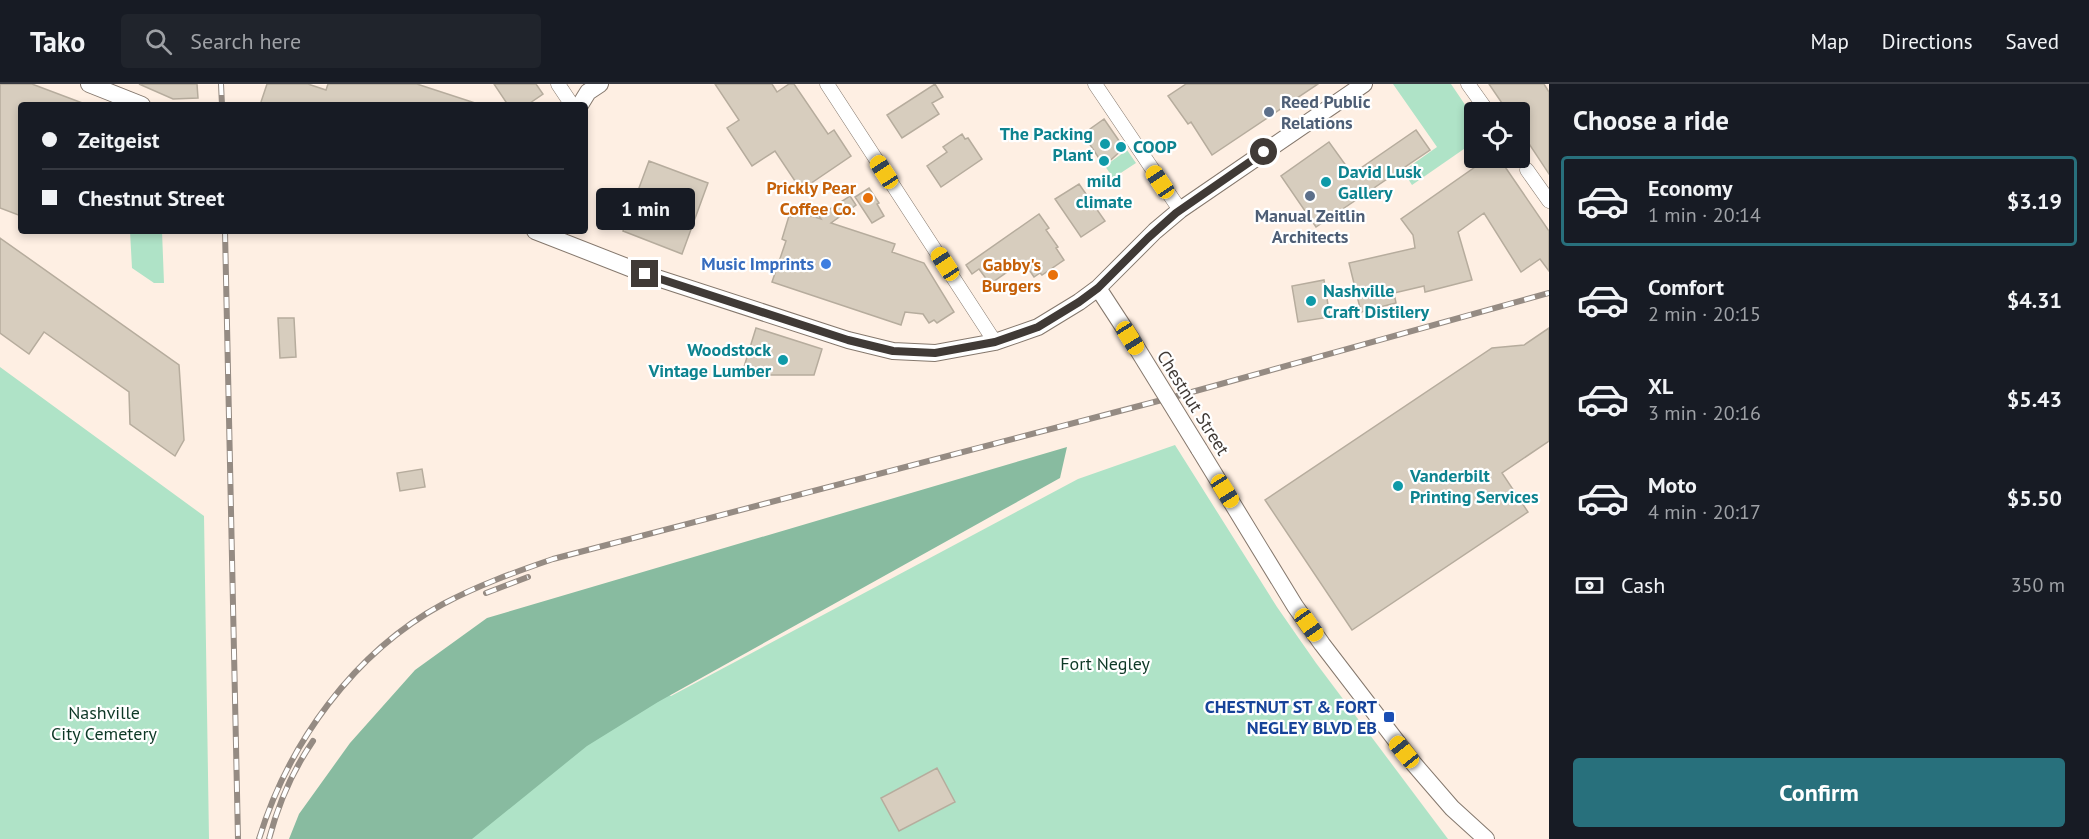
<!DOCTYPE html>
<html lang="en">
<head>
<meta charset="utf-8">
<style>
	body { margin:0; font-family:"PT Sans",sans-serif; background:#20242c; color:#f1f3f6; height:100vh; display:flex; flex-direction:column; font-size:22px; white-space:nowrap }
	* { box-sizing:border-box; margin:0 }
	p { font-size:20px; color:#9ea1a6 }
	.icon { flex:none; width:33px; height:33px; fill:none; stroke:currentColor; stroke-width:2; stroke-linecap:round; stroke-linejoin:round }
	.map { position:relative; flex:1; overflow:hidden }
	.side { display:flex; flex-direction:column; background:#171b24; width:540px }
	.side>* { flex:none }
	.banner { position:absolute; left:18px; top:18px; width:570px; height:132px; border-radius:6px; box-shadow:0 3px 9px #0003; display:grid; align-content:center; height:132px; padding:0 24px; background:#171b24 }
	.fabs { position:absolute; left:1464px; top:18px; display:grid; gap:12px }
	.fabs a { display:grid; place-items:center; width:66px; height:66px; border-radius:6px; background:#171b24; box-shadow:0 3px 9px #0003; font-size:30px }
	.end { position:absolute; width:27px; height:27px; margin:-14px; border:8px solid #403a36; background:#fff; box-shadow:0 0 0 3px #fff }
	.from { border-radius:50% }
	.bubble { position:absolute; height:42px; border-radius:6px; background:#171b24; box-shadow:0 3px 9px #0003; font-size:20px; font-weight:800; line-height:42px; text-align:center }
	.car { position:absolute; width:18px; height:36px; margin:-18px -9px; border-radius:8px; box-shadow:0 0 4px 2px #0007; background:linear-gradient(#f5c518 24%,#345 0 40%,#f5c518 0 76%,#345 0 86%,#f5c518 0) }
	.banner b { display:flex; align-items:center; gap:21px; height:57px; font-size:22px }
	.banner b+b { border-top:2px solid #363941 }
	.banner i { width:15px; height:15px; background:#f1f3f6 }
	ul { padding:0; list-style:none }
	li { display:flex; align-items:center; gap:18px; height:90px; margin:0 12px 9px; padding:0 12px; border:3px solid transparent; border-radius:6px }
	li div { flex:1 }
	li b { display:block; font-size:22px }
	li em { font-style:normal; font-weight:800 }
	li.on { border-color:#28707c }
	li>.icon { width:54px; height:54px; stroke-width:1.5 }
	h2 { padding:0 24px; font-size:27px; line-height:72px }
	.pay { display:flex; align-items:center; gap:15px; height:66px; padding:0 24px; font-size:22px }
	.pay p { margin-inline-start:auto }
	.button { display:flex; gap:12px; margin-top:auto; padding:12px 24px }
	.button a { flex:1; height:69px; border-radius:6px; background:#28707c; color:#fff; font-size:24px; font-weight:800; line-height:69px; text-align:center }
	header { display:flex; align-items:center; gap:36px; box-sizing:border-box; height:84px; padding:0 30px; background:#171b24; border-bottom:2px solid #363941 }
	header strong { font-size:28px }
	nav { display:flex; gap:33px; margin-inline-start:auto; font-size:21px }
	.search { width:420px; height:54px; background:#20242c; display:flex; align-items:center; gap:15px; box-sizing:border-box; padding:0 21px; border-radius:6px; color:#9ea1a6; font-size:22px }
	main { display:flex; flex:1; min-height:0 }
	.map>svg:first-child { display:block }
</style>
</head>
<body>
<header>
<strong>Tako</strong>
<div class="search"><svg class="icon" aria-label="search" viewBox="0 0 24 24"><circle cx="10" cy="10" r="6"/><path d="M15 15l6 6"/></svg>Search here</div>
<nav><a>Map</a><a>Directions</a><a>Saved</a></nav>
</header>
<main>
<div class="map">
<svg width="1549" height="755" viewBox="0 0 1549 755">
	<rect width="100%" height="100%" fill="#feefe3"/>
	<!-- green -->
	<path fill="#afe3c7" d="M1393,0H1451L1474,34V58L1412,101L1403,87L1437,63Z
		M1127,66L1136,79L1113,94L1105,82Z
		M130,147H162L164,199H154L132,184Z
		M0,283L204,432L209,755H0Z
		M1175,361L1277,523L1316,579L1448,755H447L584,567L671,612L1078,395Z"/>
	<!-- forest -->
	<path fill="#88bba0" d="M1067,363L1060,394L658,618L587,662L472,755H289L299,730L350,659L415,586L487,534Z"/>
	<!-- building -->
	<path fill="#d7cdbe" stroke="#b6ac9d" stroke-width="1.5" d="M0,0H32L85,20L21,21V132L0,124Z
		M139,0H197L198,14L173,15Z
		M267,0H308L326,6L328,0H417L475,19L474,21H260Z
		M494,0H536L543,10L527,21H508Z
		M715,0H772L777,8L789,0H794L828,50L834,46L851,72L801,106L775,67L752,82L727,44L739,36Z
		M935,0L943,13L932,19L939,30L902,54L887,31Z
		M1186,0H1318L1212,71L1191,38L1188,40L1168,12Z
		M1489,0H1544L1549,8V90L1520,46V28H1508Z
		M1104,35L1124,64L1104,82L1083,50Z
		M1416,46L1430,66L1316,143L1281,92L1329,58L1352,90Z
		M962,50L965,55L968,54L982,75L941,103L927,82L947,68L943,63Z
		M1488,74H1499L1549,147V187L1540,175L1521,188L1484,129L1458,148L1472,196L1425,208L1424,202L1394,209L1396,219L1361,228L1349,179L1415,164L1413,151L1401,135Z
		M649,77L708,99L682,170L623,147Z
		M1079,100L1105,137L1081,153L1055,115Z
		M869,104L879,119L877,120L884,132L872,139L855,113Z
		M850,112L856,121L831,139L895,160L892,168L924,179L954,228L937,239L934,236L929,239L923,230L905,228L901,241L772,198L786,157L782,155L789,132L793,133L795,127L821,135L819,132Z
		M1039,130L1049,144L1046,146L1058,163L1056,164L1064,176L1042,191L1040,189L1034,193L1023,177L990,200L979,185L972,190L966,181Z
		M0,154L179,281L184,356L175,372L130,340L129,308L44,248L29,270L0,249Z
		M1324,196L1330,233L1298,238L1292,202Z
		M278,234H294L296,273L280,274Z
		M756,244L822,265L814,291H755L743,286Z
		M1549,244V357L1502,389L1528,428L1352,546L1265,416L1492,264L1524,261Z
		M422,385L425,403L400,407L397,389Z
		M937,684L955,718L899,747L881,714Z"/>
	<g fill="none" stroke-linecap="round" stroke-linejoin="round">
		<defs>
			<path id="minor" d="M558,0L572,21
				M827,0L995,258
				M1095,0L1180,126
				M1468,0L1488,28
				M1518,74L1519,75
				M1527,86L1549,117"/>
			<path id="tertiary" d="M89,0L142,21
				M580,21L588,8L600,0
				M535,147L645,190L848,256L893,267L935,269L995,258L1038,243L1079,218L1098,204L1155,147L1180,126L1364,0
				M1098,204L1130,253
				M1199,365L1295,522L1322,560L1414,680L1452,724L1486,755"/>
		</defs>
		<!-- minor casing -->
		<use href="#minor" stroke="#85786d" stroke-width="15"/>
		<!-- tertiary casing -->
		<use href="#tertiary" stroke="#85786d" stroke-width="18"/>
		<!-- minor -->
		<use href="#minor" stroke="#fff" stroke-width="14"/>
		<!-- tertiary -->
		<use href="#tertiary" stroke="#fff" stroke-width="16"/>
		<defs>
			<path id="rail" d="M221,0L222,21
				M225,147L238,755
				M486,509L528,493
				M259,755C288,660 354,568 443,520C479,501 515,488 553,475L1181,311L1549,209
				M269,755C278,721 293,686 313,657"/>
		</defs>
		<!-- rail casing -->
		<use href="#rail" stroke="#958b83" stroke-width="6"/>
		<!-- rail -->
		<use href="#rail" stroke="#fff" stroke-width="4" stroke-dasharray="11" stroke-linecap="butt"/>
		<defs>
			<path id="tertiary-bridge" d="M1130,253L1199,365"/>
		</defs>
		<!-- tertiary-bridge casing -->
		<use href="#tertiary-bridge" stroke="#85786d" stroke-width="18" stroke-linecap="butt"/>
		<!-- tertiary-bridge -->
		<use href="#tertiary-bridge" stroke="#fff" stroke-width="16"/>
	</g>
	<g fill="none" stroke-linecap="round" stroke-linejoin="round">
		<!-- route -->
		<path stroke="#403a36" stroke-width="8" d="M645,190L848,256L893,267L935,269L995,258L1038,243L1079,218L1098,204L1148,154L1176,129L1264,68"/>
	</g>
	<!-- markers -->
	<g fill="#5c6f8a" stroke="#fff" stroke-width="2">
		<circle cx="1269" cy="28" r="6"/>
		<circle cx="1310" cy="112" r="6"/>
	</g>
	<g fill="#0f9aa8" stroke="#fff" stroke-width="2">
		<circle cx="1105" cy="60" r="6"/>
		<circle cx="1121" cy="63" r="6"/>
		<circle cx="1104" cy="77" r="6"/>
		<circle cx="1326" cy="98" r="6"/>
		<circle cx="1311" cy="217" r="6"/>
		<circle cx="783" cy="276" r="6"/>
		<circle cx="1398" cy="402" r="6"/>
	</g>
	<g fill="#e8710a" stroke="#fff" stroke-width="2">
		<circle cx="868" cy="114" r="6"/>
		<circle cx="1053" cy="191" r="6"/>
	</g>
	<circle fill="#3f7fe0" stroke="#fff" stroke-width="2" cx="826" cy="180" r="6"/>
	<rect fill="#1a4fb4" stroke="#fff" stroke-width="2" x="1383" y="627" width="12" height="12" rx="3"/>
	<g text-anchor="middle" stroke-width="4.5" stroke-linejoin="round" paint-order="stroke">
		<!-- service labels -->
		<g font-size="18" font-weight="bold" fill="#4e5e75" stroke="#fff" text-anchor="start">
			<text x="1281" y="24">Reed Public<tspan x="1281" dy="21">Relations</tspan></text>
			<text x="1310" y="138" text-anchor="middle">Manual Zeitlin<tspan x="1310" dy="21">Architects</tspan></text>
		</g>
		<!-- culture labels -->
		<g font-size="18" font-weight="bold" fill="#0d838f" stroke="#fff" text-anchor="start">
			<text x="1093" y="56" text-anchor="end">The Packing<tspan x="1093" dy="21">Plant</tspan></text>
			<text x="1133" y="69">COOP</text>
			<text x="1338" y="94">David Lusk<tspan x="1338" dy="21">Gallery</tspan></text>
			<text x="1104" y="103" text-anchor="middle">mild<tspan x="1104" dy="21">climate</tspan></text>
			<text x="1323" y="213">Nashville<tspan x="1323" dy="21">Craft Distilery</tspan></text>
			<text x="771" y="272" text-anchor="end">Woodstock<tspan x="771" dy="21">Vintage Lumber</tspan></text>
			<text x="1410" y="398">Vanderbilt<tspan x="1410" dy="21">Printing Services</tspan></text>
		</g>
		<!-- food labels -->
		<g font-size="18" font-weight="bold" fill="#c56008" stroke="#fff" text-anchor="end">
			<text x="856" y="110">Prickly Pear<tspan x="856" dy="21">Coffee Co.</tspan></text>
			<text x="1041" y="187">Gabby's<tspan x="1041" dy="21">Burgers</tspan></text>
		</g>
		<!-- shop labels -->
		<g font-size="18" font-weight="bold" fill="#366cbe" stroke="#fff" text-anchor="end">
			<text x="814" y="186">Music Imprints</text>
		</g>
		<!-- street labels -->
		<g font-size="18" fill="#403a36" stroke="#fff">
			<text transform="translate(1193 319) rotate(58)" y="6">Chestnut Street</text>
		</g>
		<!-- park labels -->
		<g font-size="18" fill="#0d3826" stroke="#fff">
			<text x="1105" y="586">Fort Negley</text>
			<text x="104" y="635">Nashville<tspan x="104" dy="21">City Cemetery</tspan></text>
		</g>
		<!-- transit labels -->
		<g font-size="18" font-weight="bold" fill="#164399" stroke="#fff" text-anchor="end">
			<text x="1377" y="629">CHESTNUT ST &amp; FORT<tspan x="1377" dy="21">NEGLEY BLVD EB</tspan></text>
		</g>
	</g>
</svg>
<div class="fabs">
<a><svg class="icon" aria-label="locate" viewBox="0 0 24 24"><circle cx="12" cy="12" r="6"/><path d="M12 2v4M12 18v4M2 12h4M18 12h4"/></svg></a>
</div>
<i class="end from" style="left:1264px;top:68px"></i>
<i class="end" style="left:645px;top:190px"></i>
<div class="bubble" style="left:596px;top:104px;width:99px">1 min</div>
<i class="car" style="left:884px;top:88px;rotate:327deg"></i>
<i class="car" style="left:1160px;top:98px;rotate:326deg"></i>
<i class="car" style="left:945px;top:180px;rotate:327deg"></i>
<i class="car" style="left:1130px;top:254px;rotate:148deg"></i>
<i class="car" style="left:1225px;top:407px;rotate:148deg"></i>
<i class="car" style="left:1309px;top:541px;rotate:145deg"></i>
<i class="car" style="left:1404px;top:668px;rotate:321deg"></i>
<div class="banner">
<b><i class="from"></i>Zeitgeist</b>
<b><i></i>Chestnut Street</b>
</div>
</div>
<section class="side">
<h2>Choose a ride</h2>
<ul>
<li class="on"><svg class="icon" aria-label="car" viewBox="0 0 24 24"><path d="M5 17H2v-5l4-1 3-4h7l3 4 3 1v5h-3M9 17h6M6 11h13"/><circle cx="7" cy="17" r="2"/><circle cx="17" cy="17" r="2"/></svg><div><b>Economy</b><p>1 min · 20:14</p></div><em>$3.19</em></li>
<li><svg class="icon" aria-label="car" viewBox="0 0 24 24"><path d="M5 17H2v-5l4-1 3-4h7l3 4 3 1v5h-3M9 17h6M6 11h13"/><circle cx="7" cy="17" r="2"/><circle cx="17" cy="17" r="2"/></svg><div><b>Comfort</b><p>2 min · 20:15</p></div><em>$4.31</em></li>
<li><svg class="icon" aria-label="car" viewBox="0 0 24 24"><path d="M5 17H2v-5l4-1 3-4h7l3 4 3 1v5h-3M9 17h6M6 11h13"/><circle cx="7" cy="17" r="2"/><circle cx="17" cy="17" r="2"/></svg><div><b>XL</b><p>3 min · 20:16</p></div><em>$5.43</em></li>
<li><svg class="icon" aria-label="car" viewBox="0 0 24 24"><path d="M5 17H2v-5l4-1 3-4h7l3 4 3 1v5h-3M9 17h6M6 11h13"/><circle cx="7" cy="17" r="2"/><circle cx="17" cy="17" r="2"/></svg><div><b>Moto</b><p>4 min · 20:17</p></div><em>$5.50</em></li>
</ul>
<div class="pay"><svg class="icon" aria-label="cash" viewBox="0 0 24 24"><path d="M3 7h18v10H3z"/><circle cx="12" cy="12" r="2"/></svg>Cash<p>350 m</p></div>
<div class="button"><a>Confirm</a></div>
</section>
</main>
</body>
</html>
